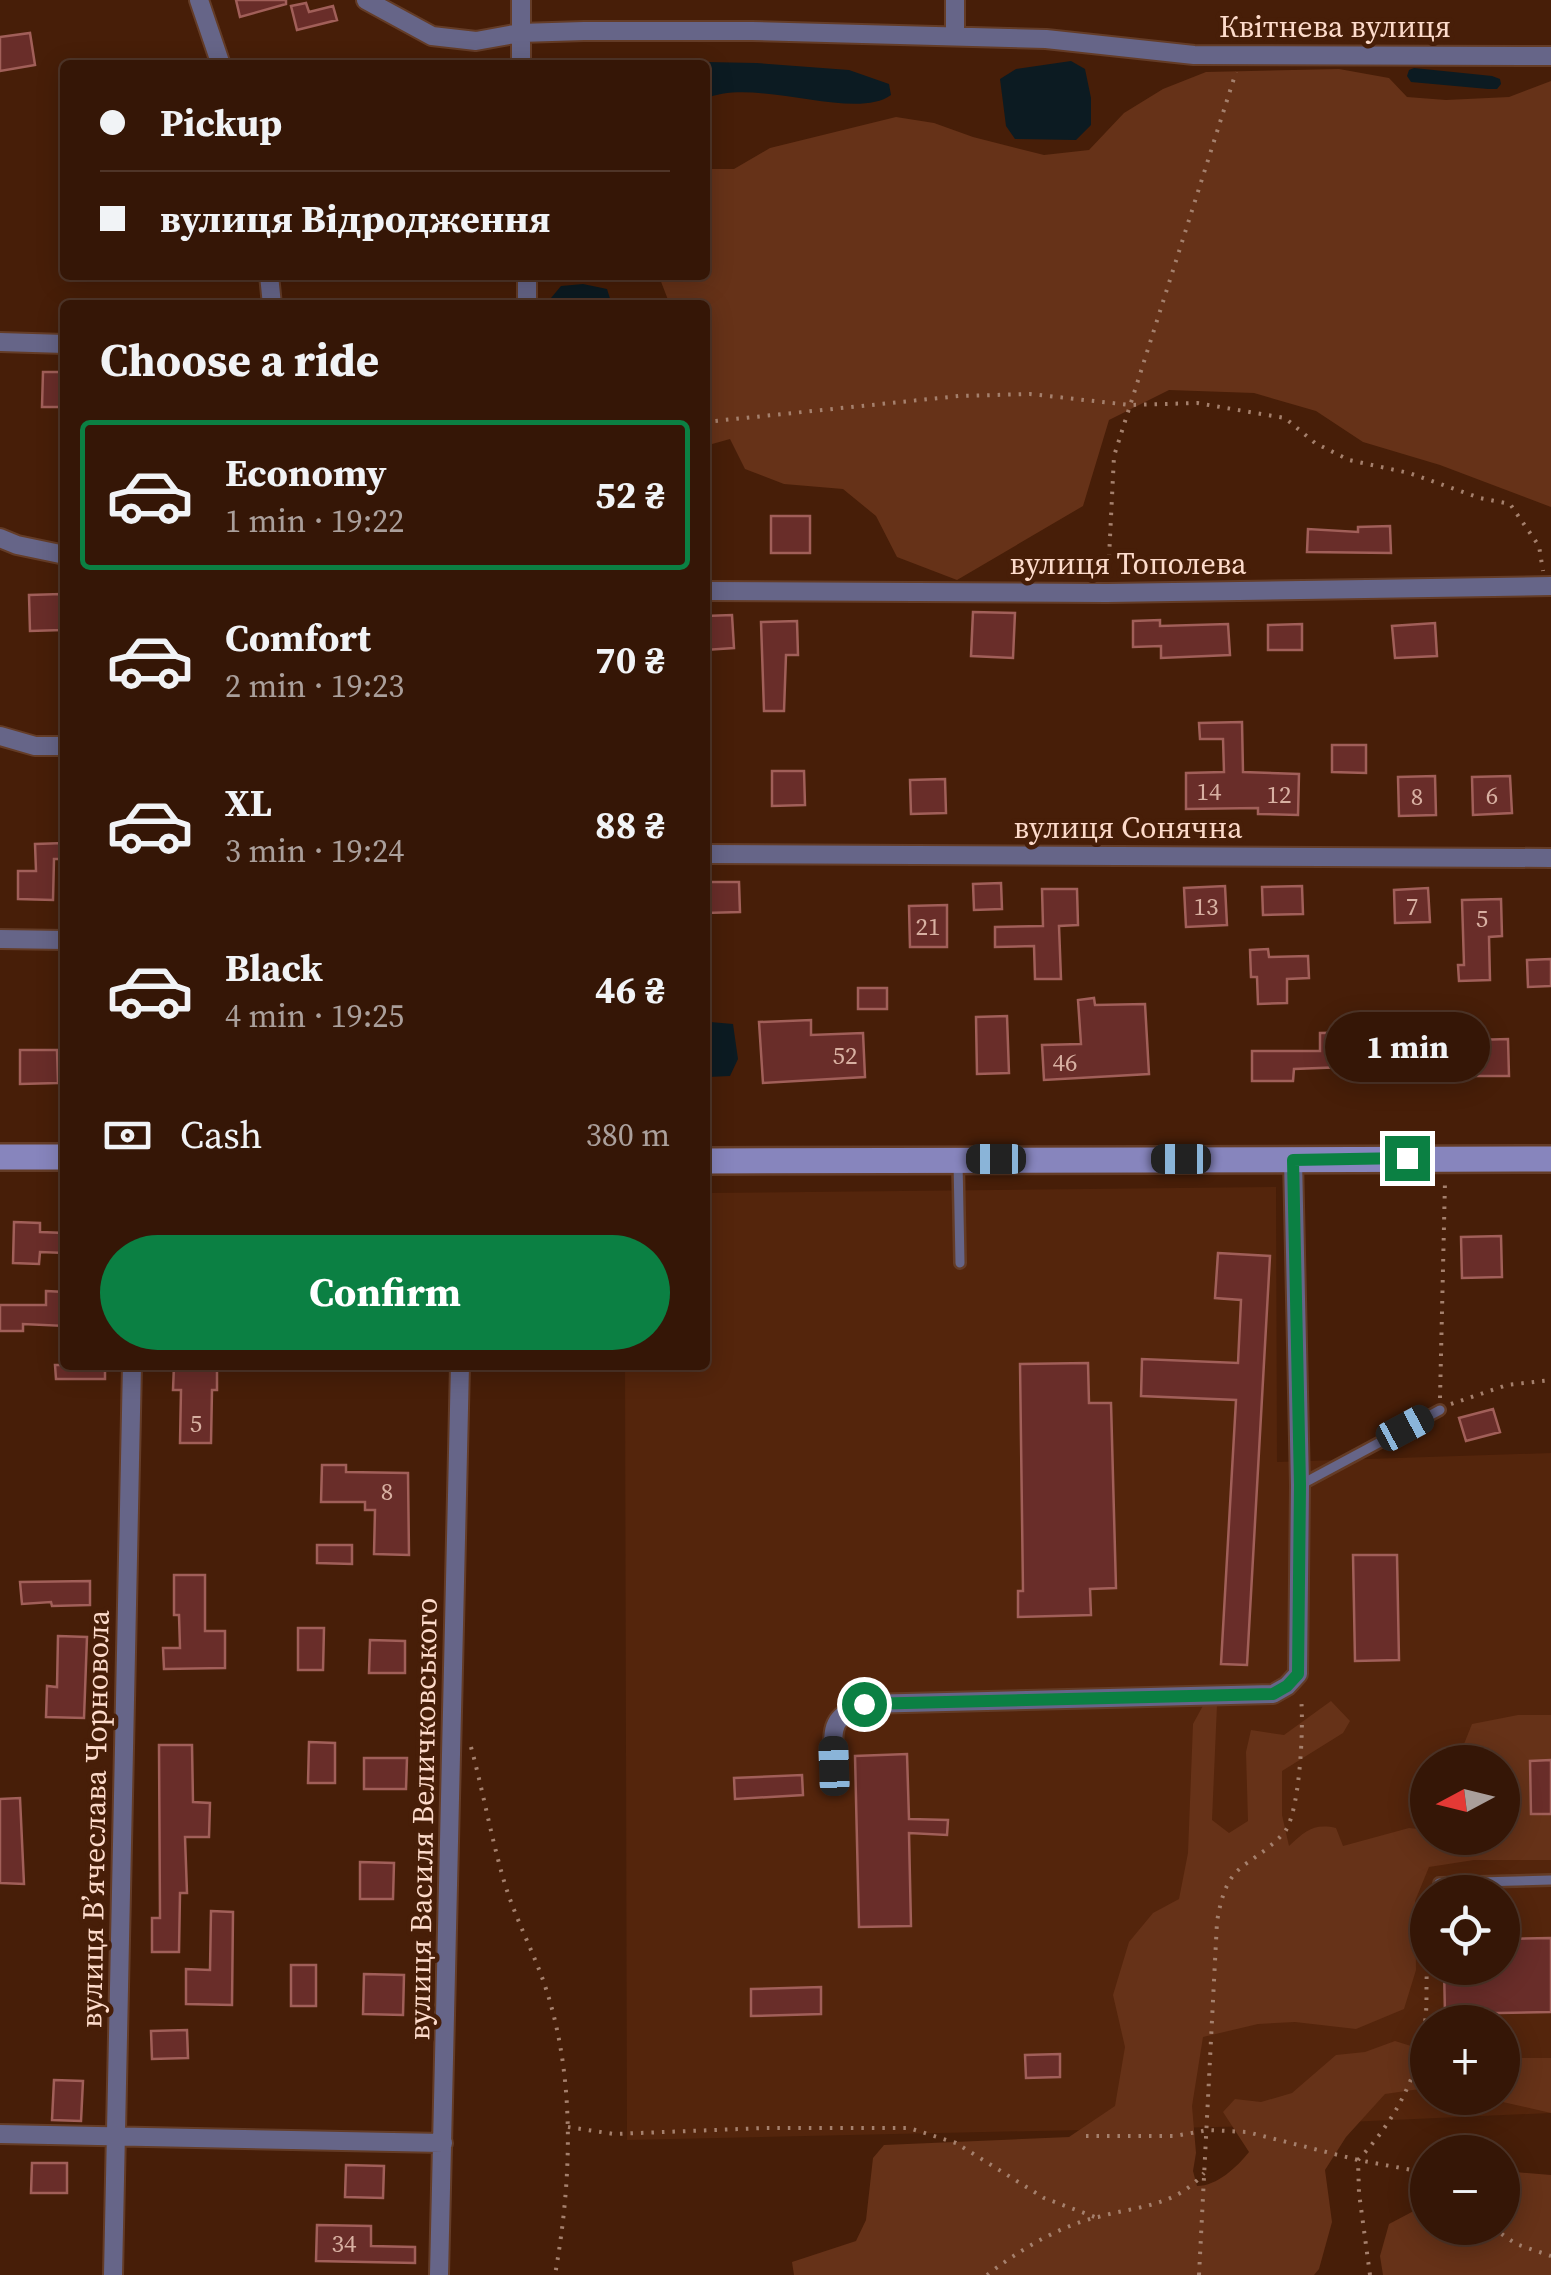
<!DOCTYPE html>
<html lang="en">
<head>
<meta charset="utf-8">
<style>
	body { margin:0; font-family:"Source Serif 4",serif; background:#402314; color:#f1f3f6; height:100vh; display:flex; flex-direction:column; font-size:38px; white-space:nowrap }
	* { box-sizing:border-box; margin:0 }
	p { font-size:32px; color:#aa9f9b }
	.icon { flex:none; width:55px; height:55px; fill:none; stroke:currentColor; stroke-width:2; stroke-linecap:round; stroke-linejoin:round }
	.map { position:relative; flex:1; overflow:hidden }
	.drawer { position:absolute; left:60px; top:300px; width:650px; height:1070px; display:flex; flex-direction:column; background:#351606; border-radius:10px; box-shadow:0 5px 25px #0003,0 0 0 2px #4f3528 }
	.drawer>* { flex:none }
	.top-card { position:absolute; left:60px; top:60px; width:650px; height:220px; border-radius:10px; box-shadow:0 5px 25px #0003,0 0 0 2px #4f3528; display:grid; align-content:center; height:220px; padding:0 40px; background:#351606 }
	.needle { width:65px; rotate:263deg }
	.fabs { position:absolute; left:1410px; top:1745px; display:grid; gap:20px }
	.fabs a { display:grid; place-items:center; width:110px; height:110px; border-radius:50%; background:#351606; box-shadow:0 5px 25px #0003,0 0 0 2px #4f3528; font-size:50px }
	.end { position:absolute; width:45px; height:45px; margin:-22px; border:12px solid #0b8043; background:#fff; box-shadow:0 0 0 5px #fff }
	.from { border-radius:50% }
	.bubble { position:absolute; height:70px; border-radius:35px; background:#351606; box-shadow:0 5px 25px #0003,0 0 0 2px #4f3528; font-size:32px; font-weight:700; line-height:70px; text-align:center }
	.car { position:absolute; width:30px; height:60px; margin:-30px -15px; border-radius:12px; box-shadow:0 0 8px 2px #0007; background:linear-gradient(#222 24%,#8ab4d8 0 40%,#222 0 76%,#8ab4d8 0 86%,#222 0) }
	.top-card b { display:flex; align-items:center; gap:35px; height:95px; font-size:38px }
	.top-card b+b { border-top:2px solid #4f3528 }
	.top-card i { width:25px; height:25px; background:#f1f3f6 }
	ul { padding:0; list-style:none }
	li { display:flex; align-items:center; gap:30px; height:150px; margin:0 20px 15px; padding:0 20px; border:5px solid transparent; border-radius:10px }
	li div { flex:1 }
	li b { display:block; font-size:38px }
	li em { font-style:normal; font-weight:700 }
	li.on { border-color:#0b8043 }
	li>.icon { width:90px; height:90px; stroke-width:1.5 }
	h2 { padding:0 40px; font-size:45px; line-height:120px }
	.pay { display:flex; align-items:center; gap:25px; height:110px; padding:0 40px; font-size:38px }
	.pay p { margin-inline-start:auto }
	.button { display:flex; gap:20px; margin-top:auto; padding:20px 40px }
	.button a { flex:1; height:115px; border-radius:60px; background:#0b8043; color:#fff; font-size:40px; font-weight:700; line-height:115px; text-align:center }
	.map>svg:first-child { display:block }
</style>
</head>
<body>
<div class="map">
<svg width="1551" height="2275" viewBox="0 0 1551 2275">
	<rect width="100%" height="100%" fill="#471e08"/>
	<!-- built -->
	<path fill="#54250c" fill-rule="evenodd" d="M1276,1187L1277,1462L1551,1453V2113L1260,2126L627,2140L625,1365H705V1193ZM1428,1762H1502V1838H1428ZM1428,1892H1502V1968H1428ZM1428,2022H1502V2098H1428Z"/>
	<!-- green -->
	<path fill="#663218" d="M1339,69L1389,78L1407,97L1446,100L1509,97L1551,81V507L1440,465L1363,442L1316,411L1254,393L1169,390L1109,420L1083,506L957,580L897,557L876,516L843,489L784,484L745,469L730,439L705,446V305H670L660,279L652,275H705V169H734L770,148L896,117L934,123L973,137L1044,155L1089,150L1124,113L1163,89L1206,72Z
		M1206,1700L1217,1705L1212,1820L1229,1833L1248,1821L1246,1752L1251,1730L1284,1735L1331,1701L1350,1721L1343,1733L1282,1771V1815L1289,1846C1305,1831 1314,1823 1336,1828L1343,1846L1409,1828L1427,1830L1428,1838H1502V1762H1460V1754L1472,1724L1518,1715H1551V1860H1474L1429,1867L1415,1901L1416,1970L1404,2009L1356,2029L1295,2022L1258,2024L1203,2037L1192,2106L1196,2153L1193,2171L1197,2186C1217,2186 1237,2167 1249,2152L1223,2112L1235,2099L1261,2102L1292,2093L1336,2055L1365,2052L1395,2041L1427,2051V2088L1385,2094L1346,2137L1325,2170L1332,2222L1319,2269L1314,2275H794L792,2262L856,2241L866,2220L873,2158L884,2145L1069,2137L1115,2106L1125,2047L1113,1995L1129,1942L1153,1913L1179,1899L1188,1853L1193,1724Z
		M1503,2058H1551V2113L1485,2098H1502Z
		M1503,2171L1551,2175V2275H1383L1380,2256L1389,2224L1427,2204L1428,2228H1502Z"/>
	<!-- water -->
	<path fill="#0c1b22" d="M656,61L756,63L849,70L889,84L891,95C854,122 754,76 705,99V65H645Z
		M1071,61L1085,69L1091,98V125L1076,140L1015,139L1006,126L1000,79L1016,69Z
		M1414,68L1492,76L1500,79L1501,84L1497,89H1488L1411,82L1407,76L1409,70Z
		M583,284L607,289L612,305H550L551,298L561,286Z
		M710,1022L733,1024L738,1059L730,1076L708,1077L705,1074V1025Z"/>
	<!-- building -->
	<path fill="#692d29" stroke="#a15f59" stroke-width="2.5" d="M236,0H286V4L240,17Z
		M306,3L309,12L333,6L337,20L297,30L291,6Z
		M30,33L35,65L0,71V37Z
		M43,372H65V407H42Z
		M771,516H810V553H771Z
		M1390,526L1391,553L1307,552L1308,529L1358,532V527Z
		M61,594L62,630L30,631L29,595Z
		M973,612L1015,613L1013,658L971,656Z
		M732,615L734,648L705,650V616Z
		M1160,620V626L1228,624L1230,655L1161,658V646L1133,647V621Z
		M797,621L798,655H786L784,711H764L761,622Z
		M1435,623L1437,656L1395,658L1392,626Z
		M1302,624V650H1268V625Z
		M1242,722L1243,772L1299,774L1298,815L1258,814V808L1186,809V773L1224,772L1223,739H1200L1199,723Z
		M1332,745H1366V773L1332,772Z
		M772,771H804L805,805L772,806Z
		M1435,776L1436,815L1399,816L1398,777Z
		M1510,776L1512,813L1473,815L1472,777Z
		M945,779L946,813L911,814L910,780Z
		M65,843V859H54L53,900L18,899V871H36L35,844Z
		M705,882H739L740,912L705,913Z
		M1001,883L1002,909L974,910L973,884Z
		M1225,886L1227,925L1186,927L1184,888Z
		M1302,886L1303,914L1263,915L1262,887Z
		M1428,888L1430,922L1395,923L1394,890Z
		M1042,889H1077L1078,925L1059,926L1061,979H1035L1034,946L995,947V927L1043,926Z
		M1501,899L1502,936L1489,937L1490,980L1459,981L1458,965H1464L1462,900Z
		M947,905V947H910L909,906Z
		M1268,949L1269,957L1308,956L1309,978L1287,979V1003L1258,1004L1257,977H1251L1250,950Z
		M1551,959V986L1528,987L1527,960Z
		M858,988H887V1009H858Z
		M1094,998L1095,1005L1145,1004L1149,1074L1044,1080L1042,1045L1081,1044L1078,1000Z
		M1007,1016L1009,1073L977,1074L976,1017Z
		M811,1020V1035L863,1033L865,1077L763,1083L759,1022Z
		M1369,1032L1371,1066L1294,1069L1293,1081H1252V1051H1320V1033Z
		M1508,1039L1509,1076H1418V1043H1476L1475,1040Z
		M20,1050H57L58,1083L20,1084Z
		M14,1222L40,1223V1232L65,1233V1253L40,1252L39,1264L13,1263Z
		M1501,1236L1502,1277L1462,1278L1461,1237Z
		M1218,1253L1270,1256L1247,1665L1221,1664L1236,1400L1141,1396L1142,1359L1238,1363L1241,1300L1215,1298Z
		M46,1291L65,1292V1326L23,1324V1331H0V1305H46Z
		M1088,1363L1089,1403H1111L1116,1588L1090,1589L1091,1615L1018,1617V1591H1023L1020,1364Z
		M55,1365H105V1379H56Z
		M174,1365H217V1390H212L211,1443H180L181,1390H173Z
		M1493,1409L1500,1432L1466,1441L1459,1418Z
		M322,1465H346V1472L408,1473L409,1555L374,1554L375,1510H365V1502H321Z
		M317,1545H352V1564L317,1563Z
		M1353,1555H1397L1399,1660L1355,1661Z
		M174,1575H205V1631H225V1668L164,1669L163,1648H180L179,1615H174Z
		M90,1581V1605L52,1606L51,1602L22,1604L20,1582Z
		M298,1628H324L323,1670H298Z
		M58,1636L87,1637L84,1718L46,1717L47,1686L57,1687Z
		M370,1640L405,1641V1673H369Z
		M309,1742L335,1743V1783H308Z
		M159,1745H192L193,1802L210,1803L209,1837H185L187,1893H180L179,1952H152V1918H160Z
		M907,1754L909,1819L948,1820L947,1835L909,1833L911,1926L859,1927L855,1756Z
		M364,1758H407L406,1789H364Z
		M1551,1760V1814H1531L1530,1761Z
		M802,1775L803,1795L735,1799L734,1778Z
		M20,1798L24,1884L0,1883V1799Z
		M360,1862L394,1863L393,1899H360Z
		M211,1911L233,1912L232,2005L186,2004V1969L210,1970Z
		M1551,1938V2012L1445,2014L1444,1968H1502V1939Z
		M291,1965H316V2006H291Z
		M364,1974L404,1975L403,2015L363,2014Z
		M821,1987V2014L751,2016V1989Z
		M187,2030L188,2058L152,2059L151,2031Z
		M1060,2054V2077L1026,2078L1025,2055Z
		M54,2080L83,2081L81,2121L52,2120Z
		M32,2163H67V2193H31Z
		M346,2165L384,2166L383,2198L345,2197Z
		M317,2225L371,2226V2246L415,2247V2263L316,2261Z"/>
	<g fill="none" stroke-linecap="round" stroke-linejoin="round">
		<defs>
			<path id="lane" d="M958,1162L960,1263
				M1302,1484L1440,1410
				M1439,1883L1551,1880"/>
			<path id="street" d="M199,0L221,65
				M366,0L432,36L476,41L520,33L584,31H752L1046,39L1194,55L1551,56
				M521,0V65
				M955,0V34
				M269,275L272,305
				M527,305V275
				M0,342L65,344
				M0,538L17,545L65,555
				M705,591L1107,593L1551,586
				M0,736L35,746H65
				M705,854L1551,858
				M0,939L65,940
				M834,1766C833,1730 828,1718 864,1704L1273,1694L1287,1686L1298,1674L1300,1485L1293,1159
				M0,2134L443,2143
				M113,2275L132,1365
				M439,2275L460,1365"/>
			<path id="secondary" d="M0,1157H65
				M705,1161L1551,1159"/>
		</defs>
		<!-- lane casing -->
		<use href="#lane" stroke="#643c27" stroke-width="14"/>
		<!-- street casing -->
		<use href="#street" stroke="#643c27" stroke-width="22"/>
		<!-- secondary casing -->
		<use href="#secondary" stroke="#643c27" stroke-width="30"/>
		<!-- path -->
		<path stroke="#a5806d" stroke-width="4" stroke-dasharray="2.5 8" stroke-linecap="butt" d="M705,422L959,396L1030,394L1130,405L1197,403L1285,418L1315,443L1349,460L1409,473L1480,498L1510,504L1539,546L1543,571
			M1108,578L1114,456L1236,72
			M1440,1398L1445,1182
			M1451,1404L1507,1385L1551,1380
			M471,1747C483,1791 491,1837 504,1881C514,1915 531,1947 543,1980C576,2073 572,2179 555,2275
			M568,2127L614,2134L765,2128H909L956,2143L1044,2198L1095,2217
			M1086,2136H1175L1208,2130L1247,2132L1358,2160L1428,2173
			M1493,2228L1516,2244L1551,2256
			M987,2275C1018,2251 1059,2226 1098,2217C1137,2206 1175,2207 1204,2173
			M1199,2275L1217,1922C1227,1859 1246,1872 1283,1834C1300,1817 1304,1724 1301,1698
			M1370,2275L1359,2193L1358,2160C1394,2122 1420,2075 1425,2022C1428,2002 1425,1981 1428,1960"/>
		<!-- lane -->
		<use href="#lane" stroke="#666588" stroke-width="9"/>
		<!-- street -->
		<use href="#street" stroke="#666588" stroke-width="18"/>
		<!-- secondary -->
		<use href="#secondary" stroke="#8785bd" stroke-width="25"/>
	</g>
	<g fill="none" stroke-linecap="round" stroke-linejoin="round">
		<!-- route -->
		<path stroke="#0b8043" stroke-width="12" d="M864,1704L1273,1694L1287,1686L1298,1674L1300,1485L1293,1160L1407,1158"/>
	</g>
	<g text-anchor="middle" stroke-width="9" stroke-linejoin="round" paint-order="stroke">
		<!-- number labels -->
		<g font-size="25" fill="#d8b0a2">
			<text x="1209" y="800">14</text>
			<text x="1279" y="803">12</text>
			<text x="1492" y="804">6</text>
			<text x="1417" y="805">8</text>
			<text x="1206" y="915">13</text>
			<text x="1412" y="915">7</text>
			<text x="1482" y="927">5</text>
			<text x="928" y="935">21</text>
			<text x="845" y="1064">52</text>
			<text x="1065" y="1071">46</text>
			<text x="196" y="1432">5</text>
			<text x="387" y="1500">8</text>
			<text x="344" y="2252">34</text>
		</g>
		<!-- street labels -->
		<g font-size="30" fill="#fddbcb" stroke="#471e08">
			<text x="1335" y="37">Квітнева вулиця</text>
			<text x="1128" y="574">вулиця Тополева</text>
			<text x="1128" y="838">вулиця Сонячна</text>
			<text transform="translate(95 1819) rotate(-89)" y="10">вулиця Вʼячеслава Чорновола</text>
			<text transform="translate(423 1819) rotate(-89)" y="10">вулиця Василя Величковського</text>
		</g>
	</g>
</svg>
<div class="fabs">
<a><svg class="needle" viewBox="-14 -14 28 28"><path d="M0-13l5 13h-10z" fill="#e53935"/><path d="M0 13l5-13h-10z" fill="#aa9f9b"/></svg></a>
<a><svg class="icon" aria-label="locate" viewBox="0 0 24 24"><circle cx="12" cy="12" r="6"/><path d="M12 2v4M12 18v4M2 12h4M18 12h4"/></svg></a>
<a>+</a>
<a>−</a>
</div>
<i class="end from" style="left:864px;top:1704px"></i>
<i class="end" style="left:1407px;top:1158px"></i>
<div class="bubble" style="left:1325px;top:1012px;width:165px">1 min</div>
<i class="car" style="left:996px;top:1159px;rotate:270deg"></i>
<i class="car" style="left:1181px;top:1159px;rotate:270deg"></i>
<i class="car" style="left:1405px;top:1428px;rotate:62deg"></i>
<i class="car" style="left:834px;top:1766px;rotate:358deg"></i>
<div class="top-card">
<b><i class="from"></i>Pickup</b>
<b><i></i>вулиця Відродження</b>
</div>
<section class="drawer">
<h2>Choose a ride</h2>
<ul>
<li class="on"><svg class="icon" aria-label="car" viewBox="0 0 24 24"><path d="M5 17H2v-5l4-1 3-4h7l3 4 3 1v5h-3M9 17h6M6 11h13"/><circle cx="7" cy="17" r="2"/><circle cx="17" cy="17" r="2"/></svg><div><b>Economy</b><p>1 min · 19:22</p></div><em>52 ₴</em></li>
<li><svg class="icon" aria-label="car" viewBox="0 0 24 24"><path d="M5 17H2v-5l4-1 3-4h7l3 4 3 1v5h-3M9 17h6M6 11h13"/><circle cx="7" cy="17" r="2"/><circle cx="17" cy="17" r="2"/></svg><div><b>Comfort</b><p>2 min · 19:23</p></div><em>70 ₴</em></li>
<li><svg class="icon" aria-label="car" viewBox="0 0 24 24"><path d="M5 17H2v-5l4-1 3-4h7l3 4 3 1v5h-3M9 17h6M6 11h13"/><circle cx="7" cy="17" r="2"/><circle cx="17" cy="17" r="2"/></svg><div><b>XL</b><p>3 min · 19:24</p></div><em>88 ₴</em></li>
<li><svg class="icon" aria-label="car" viewBox="0 0 24 24"><path d="M5 17H2v-5l4-1 3-4h7l3 4 3 1v5h-3M9 17h6M6 11h13"/><circle cx="7" cy="17" r="2"/><circle cx="17" cy="17" r="2"/></svg><div><b>Black</b><p>4 min · 19:25</p></div><em>46 ₴</em></li>
</ul>
<div class="pay"><svg class="icon" aria-label="cash" viewBox="0 0 24 24"><path d="M3 7h18v10H3z"/><circle cx="12" cy="12" r="2"/></svg>Cash<p>380 m</p></div>
<div class="button"><a>Confirm</a></div>
</section>
</div>
</body>
</html>
